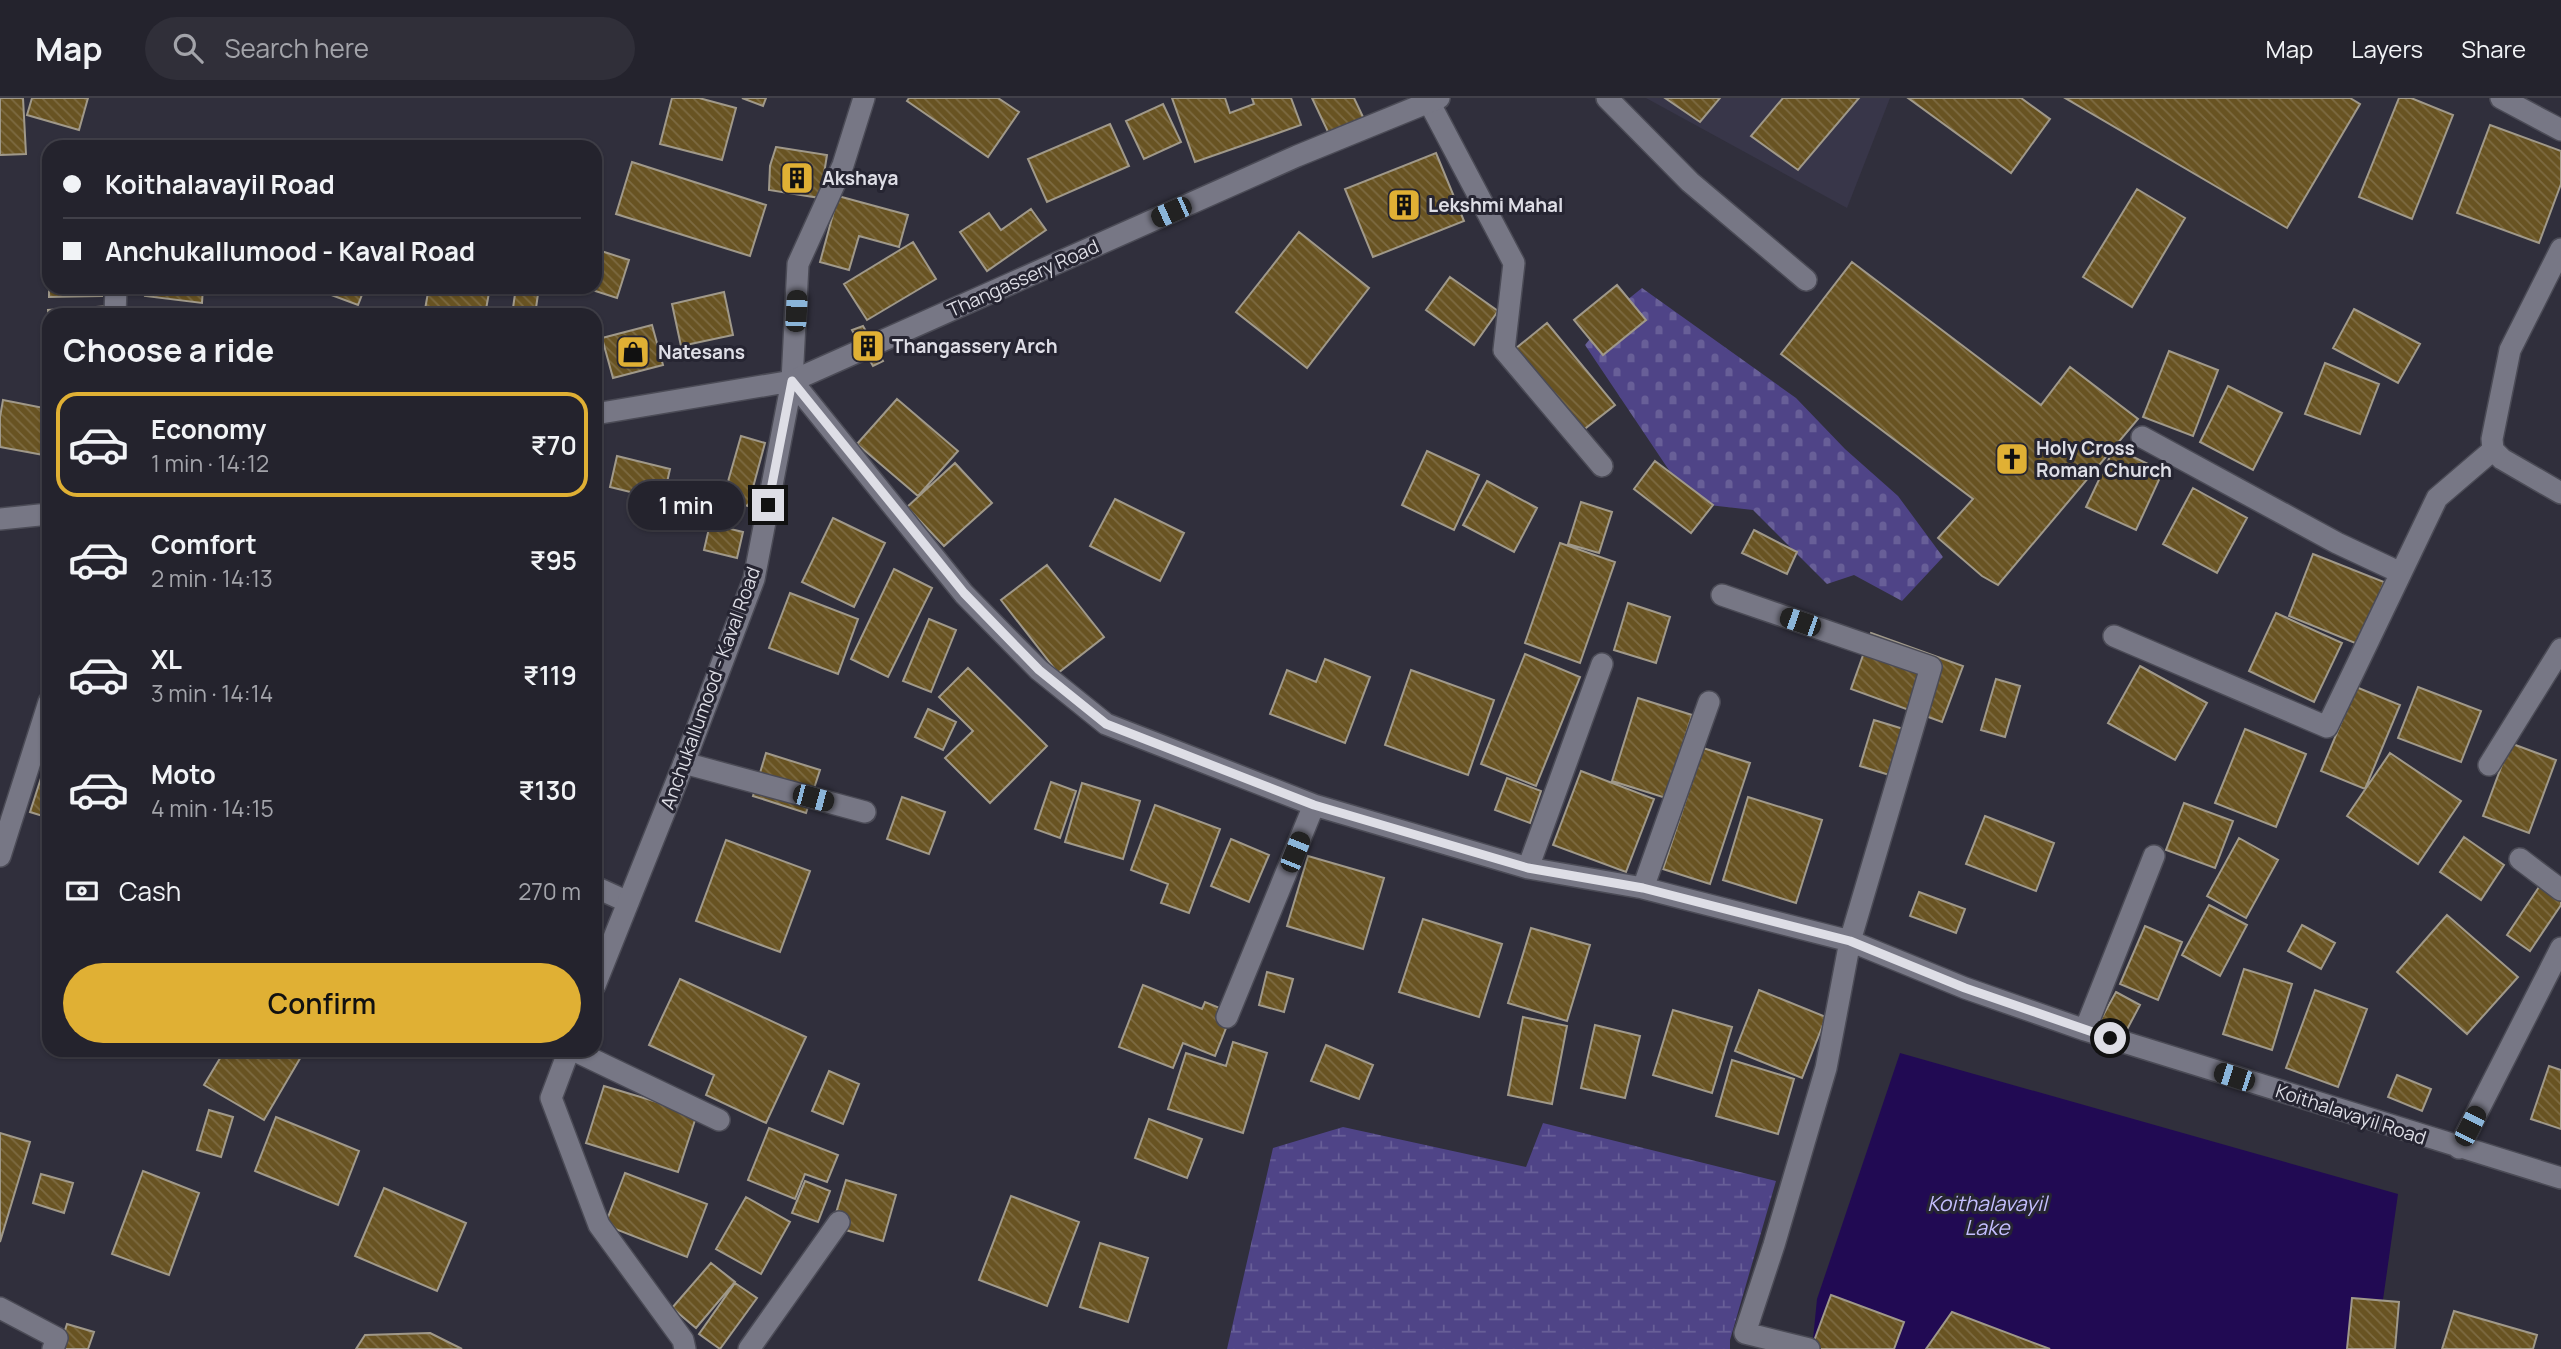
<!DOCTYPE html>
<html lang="en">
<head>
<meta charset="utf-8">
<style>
	body { margin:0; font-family:Manrope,sans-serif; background:#302f39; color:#f1f3f6; height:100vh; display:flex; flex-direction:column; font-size:26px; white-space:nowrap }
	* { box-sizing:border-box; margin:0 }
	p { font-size:23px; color:#a3a4aa }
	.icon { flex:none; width:38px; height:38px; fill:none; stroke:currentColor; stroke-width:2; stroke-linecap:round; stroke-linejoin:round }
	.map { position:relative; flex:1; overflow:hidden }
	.details { position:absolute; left:42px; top:210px; width:560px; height:749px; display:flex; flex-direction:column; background:#24232d; border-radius:21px; box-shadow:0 2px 5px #0004,0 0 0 2px #414049 }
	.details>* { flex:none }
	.guide { position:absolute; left:42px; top:42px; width:560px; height:154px; border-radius:21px; box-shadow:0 2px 5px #0004,0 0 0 2px #414049; display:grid; align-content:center; height:154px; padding:0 21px; background:#24232d }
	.end { position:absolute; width:32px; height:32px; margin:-16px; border:9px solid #dedee6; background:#111; box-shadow:0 0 0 4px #111 }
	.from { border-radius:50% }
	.bubble { position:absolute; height:49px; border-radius:24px; background:#24232d; box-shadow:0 2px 5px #0004,0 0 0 2px #414049; font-size:23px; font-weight:600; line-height:49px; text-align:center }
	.car { position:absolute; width:21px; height:42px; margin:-21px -10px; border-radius:9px; box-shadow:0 0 5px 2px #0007; background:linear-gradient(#222 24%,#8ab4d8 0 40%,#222 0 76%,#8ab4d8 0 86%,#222 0) }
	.guide b { display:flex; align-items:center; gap:24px; height:66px; font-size:26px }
	.guide b+b { border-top:2px solid #414049 }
	.guide i { width:18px; height:18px; background:#f1f3f6 }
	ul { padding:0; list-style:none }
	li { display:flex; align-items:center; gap:21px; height:105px; margin:0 14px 10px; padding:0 7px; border:4px solid transparent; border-radius:21px }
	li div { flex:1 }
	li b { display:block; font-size:26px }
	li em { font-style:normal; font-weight:600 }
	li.selected { border-color:#e0b034 }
	li>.icon { width:63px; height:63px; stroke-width:1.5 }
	h2 { padding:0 21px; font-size:32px; line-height:84px }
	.pay { display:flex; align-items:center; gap:18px; height:77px; padding:0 21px; font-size:26px }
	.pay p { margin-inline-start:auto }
	.action { display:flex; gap:14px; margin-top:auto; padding:14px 21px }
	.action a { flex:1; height:80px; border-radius:42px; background:#e0b034; color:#111; font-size:28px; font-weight:600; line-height:80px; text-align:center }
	header { display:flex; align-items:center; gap:42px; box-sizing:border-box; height:98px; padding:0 35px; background:#24232d; border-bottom:2px solid #414049 }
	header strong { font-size:33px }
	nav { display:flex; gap:38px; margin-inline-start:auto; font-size:24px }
	.search { width:490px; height:63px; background:#302f39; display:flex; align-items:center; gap:18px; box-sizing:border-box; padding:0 24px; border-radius:38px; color:#a3a4aa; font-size:26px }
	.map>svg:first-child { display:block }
</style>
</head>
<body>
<header>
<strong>Map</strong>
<div class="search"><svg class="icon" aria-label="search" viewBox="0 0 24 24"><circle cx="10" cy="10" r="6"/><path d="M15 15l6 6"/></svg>Search here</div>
<nav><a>Map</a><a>Layers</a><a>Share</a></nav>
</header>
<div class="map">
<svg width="2561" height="1251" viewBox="0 0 2561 1251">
	<defs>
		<pattern id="wetland-marsh" width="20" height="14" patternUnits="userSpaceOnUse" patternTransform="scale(1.75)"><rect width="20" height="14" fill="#4f4487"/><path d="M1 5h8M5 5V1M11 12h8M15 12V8" fill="none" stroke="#685f98"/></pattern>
		<pattern id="cemetery-stones" width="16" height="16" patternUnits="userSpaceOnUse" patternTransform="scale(1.75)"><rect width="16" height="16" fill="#4f4487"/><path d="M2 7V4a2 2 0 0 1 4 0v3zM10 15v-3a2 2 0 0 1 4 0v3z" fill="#685f98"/></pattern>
		<pattern id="building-back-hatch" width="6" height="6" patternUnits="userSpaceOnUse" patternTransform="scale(1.75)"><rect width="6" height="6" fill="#685322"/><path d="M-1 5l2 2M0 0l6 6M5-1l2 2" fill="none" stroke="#7d6b42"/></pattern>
	</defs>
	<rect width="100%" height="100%" fill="#302f3c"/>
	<!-- built -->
	<path fill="#383649" d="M1646,0H1890L1847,110Z"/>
	<!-- wetland -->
	<path fill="url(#wetland-marsh)" d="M1543,1025L1776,1083L1730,1242V1251H1227L1273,1050L1343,1029L1526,1069Z"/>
	<!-- cemetery -->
	<path fill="url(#cemetery-stones)" d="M1642,190L1796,300L1845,351L1898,398L1943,459L1902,503L1854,477L1827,486L1753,412L1691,405L1585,247L1611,215Z"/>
	<!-- water -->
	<path fill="#210a53" d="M1900,955L2398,1096L2376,1251H1812L1817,1201Z"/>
	<!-- building -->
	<path fill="url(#building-back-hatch)" stroke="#a0998a" stroke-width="2" d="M0,0H23L26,56L0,57Z
		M32,0H88L79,32L27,17Z
		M672,0H699L736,10L722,62L660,46Z
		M742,0H766L763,8Z
		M909,0H998L1019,14L988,59L907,3Z
		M1172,0H1225L1230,15L1254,6L1252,0H1291L1301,27L1195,64Z
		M1312,0H1354L1364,21L1329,36Z
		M1665,0H1720L1700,24Z
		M1783,0H1859L1798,72L1751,38Z
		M1908,0H2021L2050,21L2011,75Z
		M2065,0H2350L2360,6L2287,130Z
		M2399,0H2411L2453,17L2412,121L2359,99Z
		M1163,6L1181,44L1144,61L1126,23Z
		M1110,26L1129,68L1047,104L1028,61Z
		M2490,27L2561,53V86L2539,145L2457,115Z
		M776,49L827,57L820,100L769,92L770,68Z
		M1436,55L1464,123L1373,159L1345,91Z
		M632,64L766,107L750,158L616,116Z
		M47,71H49V179Z
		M2137,91L2185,120L2132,209L2083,179Z
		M838,98L908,117L899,149L859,138L849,172L820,164Z
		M1031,111L1046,132L987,173L960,134L989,115L1001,132Z
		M1299,134L1369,190L1307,270L1236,214Z
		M913,144L936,181L867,222L844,186Z
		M595,151L629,162L617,200L583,189H595Z
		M1852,164L2041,307L2070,269L2138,321L1998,487L1982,478L1938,440L1973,401L1781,256Z
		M1450,179L1498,213L1474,247L1426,212Z
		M1617,187L1646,222L1603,257L1574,222Z
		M49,189H102V198L49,199Z
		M146,189H203L202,205L145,198Z
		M310,189H365L358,207Z
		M429,189H490L485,217H424Z
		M516,189H539L535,217H512Z
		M724,194L733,237L681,248L672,206Z
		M111,208L112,217H49V230L48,212Z
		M2354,211L2420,246L2398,285L2333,250Z
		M1547,225L1615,307L1582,333L1515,251Z
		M652,227L663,267L613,280L602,240Z
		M863,228L883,263L873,268L852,232Z
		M2169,253L2218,272L2193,338L2143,319Z
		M2325,265L2379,286L2360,336L2305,316Z
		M2228,288L2282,315L2253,372L2200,344Z
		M897,301L958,353L918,398L857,346Z
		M3,302L49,311V358L0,349V319Z
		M741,338L765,345L748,408L723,401Z
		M2114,350L2163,373L2136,432L2086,409Z
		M1427,353L1479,377L1454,432L1402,407Z
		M617,358L670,371L663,402L610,389Z
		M1655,363L1713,407L1691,435L1634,391Z
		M955,365L992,405L944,448L907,409Z
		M1487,383L1537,410L1514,454L1463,427Z
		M2193,390L2247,420L2217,475L2163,446Z
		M1115,401L1184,435L1160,483L1090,448Z
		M1581,404L1612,414L1599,455L1568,446Z
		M833,420L885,445L854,509L802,484Z
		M710,426L743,434L737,460L704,452Z
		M1754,432L1797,454L1787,476L1742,455Z
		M1560,445L1615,464L1580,565L1525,545Z
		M2313,456L2384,484L2360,547L2289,518Z
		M1047,467L1104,539L1058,575L1001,502Z
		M894,471L932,490L888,579L851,561Z
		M790,495L858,521L838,576L769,550Z
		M1628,505L1670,519L1656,565L1614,552Z
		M2276,515L2342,545L2314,604L2249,573Z
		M929,521L956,532L931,594L903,583Z
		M1871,535L1963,568L1942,624L1851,591Z
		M1525,556L1580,579L1536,688L1481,666Z
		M1325,561L1370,579L1345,645L1270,616L1287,572L1316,584Z
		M2140,568L2207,605L2175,662L2108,625Z
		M968,570L1047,648L990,705L945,660L973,633L939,599Z
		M1411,572L1494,602L1468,677L1385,647Z
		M1996,581L2020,588L2005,639L1981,632Z
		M2356,589L2400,607L2365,691L2321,673Z
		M2418,589L2481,613L2461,664L2398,640Z
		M1638,600L1692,617L1666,700L1612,683Z
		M928,611L956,624L943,652L915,639Z
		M1874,622L1910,633L1896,679L1860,668Z
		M2245,631L2306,656L2276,729L2215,705Z
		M2510,645L2556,662L2529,735L2483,718Z
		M1703,650L1750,665L1710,786L1663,771Z
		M766,655L820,672L806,715L753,698Z
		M2390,655L2461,703L2418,766L2347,718Z
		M44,671L49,672V720L30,714Z
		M1581,673L1654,701L1626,774L1553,747Z
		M1507,680L1541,693L1530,725L1495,712Z
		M1051,684L1076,693L1060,740L1035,731Z
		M1082,685L1140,703L1123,761L1065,744Z
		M902,699L945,714L929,756L887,741Z
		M1748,699L1822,722L1796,805L1723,782Z
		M2184,705L2233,723L2215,770L2166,752Z
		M1155,707L1220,731L1189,815L1161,805L1168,786L1131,772Z
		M1985,718L2054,745L2036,793L1966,766Z
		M2464,739L2504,767L2481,802L2440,774Z
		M2239,740L2278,762L2246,820L2207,798Z
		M1231,741L1269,757L1249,804L1211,788Z
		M726,742L810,773L780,854L696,823Z
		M1308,758L1384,780L1363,851L1287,828Z
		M2543,783L2561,795V807L2530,853L2507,837Z
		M1919,794L1965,811L1956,835L1910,818Z
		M2209,807L2247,827L2220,878L2182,857Z
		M2447,817L2518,879L2467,936L2397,874Z
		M1423,821L1502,846L1479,919L1399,894Z
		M2302,827L2335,845L2321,871L2288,853Z
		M2145,828L2182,844L2158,902L2120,886Z
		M1531,830L1590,847L1567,923L1508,905Z
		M2244,871L2292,886L2272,952L2223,936Z
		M1267,874L1293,881L1284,914L1259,907Z
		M680,881L806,939L766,1025L706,997L714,977L649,947Z
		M1143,887L1202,911L1205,904L1232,915L1215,958L1183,945L1173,970L1119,949Z
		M1759,892L1826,919L1802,980L1735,953Z
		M2315,892L2367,911L2338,989L2286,970Z
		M2116,894L2140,907L2124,937L2100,923Z
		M1673,912L1732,929L1712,995L1653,977Z
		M1523,919L1567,928L1552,1006L1508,997Z
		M1595,927L1640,938L1625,1000L1581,990Z
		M1233,944L1267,955L1243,1035L1168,1011L1186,955L1226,968Z
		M1326,947L1373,967L1359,1001L1311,983Z
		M225,952H305L264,1022L204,987Z
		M1732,962L1794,981L1778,1036L1716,1018Z
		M2549,968L2561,972V1031L2531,1021Z
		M829,973L859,986L843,1026L812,1013Z
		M2397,977L2431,991L2422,1013L2388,999Z
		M604,988L697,1016L678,1074L586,1045Z
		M209,1012L233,1019L221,1059L197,1052Z
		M276,1019L359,1053L338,1107L255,1073Z
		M1149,1021L1202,1041L1187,1080L1135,1060Z
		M769,1030L838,1057L827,1084L805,1076L795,1101L748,1082Z
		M0,1035L30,1044L0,1144Z
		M143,1073L199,1095L169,1177L112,1156Z
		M625,1075L707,1106L687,1159L605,1127Z
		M41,1076L73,1085L64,1115L33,1105Z
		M846,1082L896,1097L883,1143L832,1128Z
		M805,1083L830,1093L818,1124L792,1115Z
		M384,1090L466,1125L437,1193L355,1158Z
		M1011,1098L1079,1124L1047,1208L979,1182Z
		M746,1099L790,1124L761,1176L716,1151Z
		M1100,1145L1148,1160L1128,1224L1080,1209Z
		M711,1165L735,1184L696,1230L672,1210Z
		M735,1185L757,1200L720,1251L699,1236Z
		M1831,1197L1904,1224L1894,1251H1811Z
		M2352,1200L2399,1204L2395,1251H2347Z
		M2454,1213L2537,1237L2533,1251H2442Z
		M1952,1214L2050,1251H1926Z
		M67,1226L94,1234L88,1251H59Z
		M430,1235L462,1251H356L365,1237Z"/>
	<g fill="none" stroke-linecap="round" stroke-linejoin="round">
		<defs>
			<path id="street" d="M864,0L843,67L798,166L792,283L964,496L1039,572L1106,626L1314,707L1528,770L1643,790L1850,843L1965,890L2085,932L2561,1080
				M1607,0L1690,84L1806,182
				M2501,0L2561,32
				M1429,4L1514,165L1504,252L1602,368
				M2561,151L2510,252L2492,341L2493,352L2502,361L2561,395
				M115,217L116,189
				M2142,339L2337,445L2401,475L2437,400L2493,352
				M1722,497L1931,569L1850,843L1826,970L1774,1147L1745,1235L1809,1251
				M2114,538L2327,629L2401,475
				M684,665L865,714
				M2489,667L2561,551
				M0,758L49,604
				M2520,761L2561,792
				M1528,770L1602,566
				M595,789L628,804
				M1643,790L1709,604
				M1227,919L1314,707
				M2085,932L2154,758
				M573,952L719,1022
				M2459,1050L2561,850
				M0,1210L57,1240L53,1251
				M749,1251L839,1124"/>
			<path id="secondary" d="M595,316L792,283L1297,58L1439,0
				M0,421L49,416
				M595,887L684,665L754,481L792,283
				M569,952L551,1000L599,1127L683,1242L685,1251"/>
		</defs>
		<!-- street casing -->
		<use href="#street" stroke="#4b4b56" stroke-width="24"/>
		<!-- secondary casing -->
		<use href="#secondary" stroke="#4b4b56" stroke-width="24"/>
		<!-- street -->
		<use href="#street" stroke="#777785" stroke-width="21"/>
		<!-- secondary -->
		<use href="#secondary" stroke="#777785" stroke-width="21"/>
	</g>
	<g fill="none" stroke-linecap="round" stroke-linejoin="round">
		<!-- route -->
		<path stroke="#dedee6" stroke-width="9" d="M768,407L792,283L964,495L1039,572L1106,626L1314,707L1528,770L1643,790L1850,843L1965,890L2110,940"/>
	</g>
	<!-- icons -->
	<defs>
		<symbol id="building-square" viewBox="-11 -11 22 22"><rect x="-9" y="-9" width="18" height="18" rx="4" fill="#e0b034" stroke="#262532"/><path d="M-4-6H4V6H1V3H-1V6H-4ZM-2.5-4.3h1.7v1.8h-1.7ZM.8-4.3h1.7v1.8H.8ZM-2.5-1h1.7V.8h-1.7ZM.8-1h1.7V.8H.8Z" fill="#111"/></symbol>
		<symbol id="shop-square" viewBox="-11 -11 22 22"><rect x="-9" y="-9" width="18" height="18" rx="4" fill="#e0b034" stroke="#262532"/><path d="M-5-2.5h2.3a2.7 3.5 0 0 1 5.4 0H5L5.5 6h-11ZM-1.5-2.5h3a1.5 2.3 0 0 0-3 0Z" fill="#111"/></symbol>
		<symbol id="church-square" viewBox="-11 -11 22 22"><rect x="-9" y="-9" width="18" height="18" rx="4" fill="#e0b034" stroke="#262532"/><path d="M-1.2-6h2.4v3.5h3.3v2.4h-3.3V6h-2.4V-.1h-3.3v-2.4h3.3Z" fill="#111"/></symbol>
	</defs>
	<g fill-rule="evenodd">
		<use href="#building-square" x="778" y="61" width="38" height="38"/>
		<use href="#building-square" x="1385" y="88" width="38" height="38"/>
		<use href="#building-square" x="849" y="229" width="38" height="38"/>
		<use href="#shop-square" x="614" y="235" width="38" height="38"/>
		<use href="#church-square" x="1993" y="342" width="38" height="38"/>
	</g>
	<g text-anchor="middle" stroke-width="6" stroke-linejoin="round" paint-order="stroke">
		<!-- poi labels -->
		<g font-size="19" font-weight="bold" fill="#dedee6" stroke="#262532" text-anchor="start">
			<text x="822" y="87">Akshaya</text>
			<text x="1428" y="114">Lekshmi Mahal</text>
			<text x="892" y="255">Thangassery Arch</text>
			<text x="658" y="261">Natesans</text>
			<text x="2036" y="357">Holy Cross<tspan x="2036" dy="22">Roman Church</tspan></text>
		</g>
		<!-- street labels -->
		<g font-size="19" fill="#dedee6" stroke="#262532">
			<text transform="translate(1023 180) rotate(-24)" y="7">Thangassery Road</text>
			<text transform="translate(710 590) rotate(-70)" y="7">Anchukallumood - Kaval Road</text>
			<text transform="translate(2351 1016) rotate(18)" y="7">Koithalavayil Road</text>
		</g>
		<!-- water labels -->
		<g font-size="21" font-style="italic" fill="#c4befe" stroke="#262532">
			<text x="1987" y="1113">Koithalavayil<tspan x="1987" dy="24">Lake</tspan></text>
		</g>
	</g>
</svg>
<i class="end from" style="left:2110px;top:940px"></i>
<i class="end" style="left:768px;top:407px"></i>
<div class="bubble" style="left:628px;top:383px;width:116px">1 min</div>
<i class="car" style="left:1171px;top:114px;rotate:246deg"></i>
<i class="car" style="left:796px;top:213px;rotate:3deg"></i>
<i class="car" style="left:1800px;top:524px;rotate:289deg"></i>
<i class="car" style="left:813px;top:700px;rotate:105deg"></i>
<i class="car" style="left:1295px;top:754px;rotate:22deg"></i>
<i class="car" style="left:2234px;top:979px;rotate:288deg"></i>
<i class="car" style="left:2470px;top:1028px;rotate:27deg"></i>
<div class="guide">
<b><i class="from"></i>Koithalavayil Road</b>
<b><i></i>Anchukallumood - Kaval Road</b>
</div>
<section class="details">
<h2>Choose a ride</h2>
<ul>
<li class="selected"><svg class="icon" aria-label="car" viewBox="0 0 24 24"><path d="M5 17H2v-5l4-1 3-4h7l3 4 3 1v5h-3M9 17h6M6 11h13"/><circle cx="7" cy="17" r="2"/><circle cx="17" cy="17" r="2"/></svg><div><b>Economy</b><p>1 min · 14:12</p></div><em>₹70</em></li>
<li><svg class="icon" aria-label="car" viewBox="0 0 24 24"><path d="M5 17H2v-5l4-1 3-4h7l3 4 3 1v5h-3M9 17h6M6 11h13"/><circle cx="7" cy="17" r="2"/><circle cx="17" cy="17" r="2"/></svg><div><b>Comfort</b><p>2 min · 14:13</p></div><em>₹95</em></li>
<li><svg class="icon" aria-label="car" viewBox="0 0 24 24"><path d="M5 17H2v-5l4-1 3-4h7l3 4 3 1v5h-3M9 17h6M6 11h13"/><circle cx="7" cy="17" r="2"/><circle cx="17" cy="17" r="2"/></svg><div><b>XL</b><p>3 min · 14:14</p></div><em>₹119</em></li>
<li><svg class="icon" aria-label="car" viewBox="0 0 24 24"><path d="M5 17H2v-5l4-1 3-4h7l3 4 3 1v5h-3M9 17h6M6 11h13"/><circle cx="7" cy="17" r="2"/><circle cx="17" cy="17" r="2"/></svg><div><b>Moto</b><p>4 min · 14:15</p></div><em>₹130</em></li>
</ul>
<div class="pay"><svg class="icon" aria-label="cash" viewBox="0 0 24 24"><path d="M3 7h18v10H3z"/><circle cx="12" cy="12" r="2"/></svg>Cash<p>270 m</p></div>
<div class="action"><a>Confirm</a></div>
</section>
</div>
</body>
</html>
